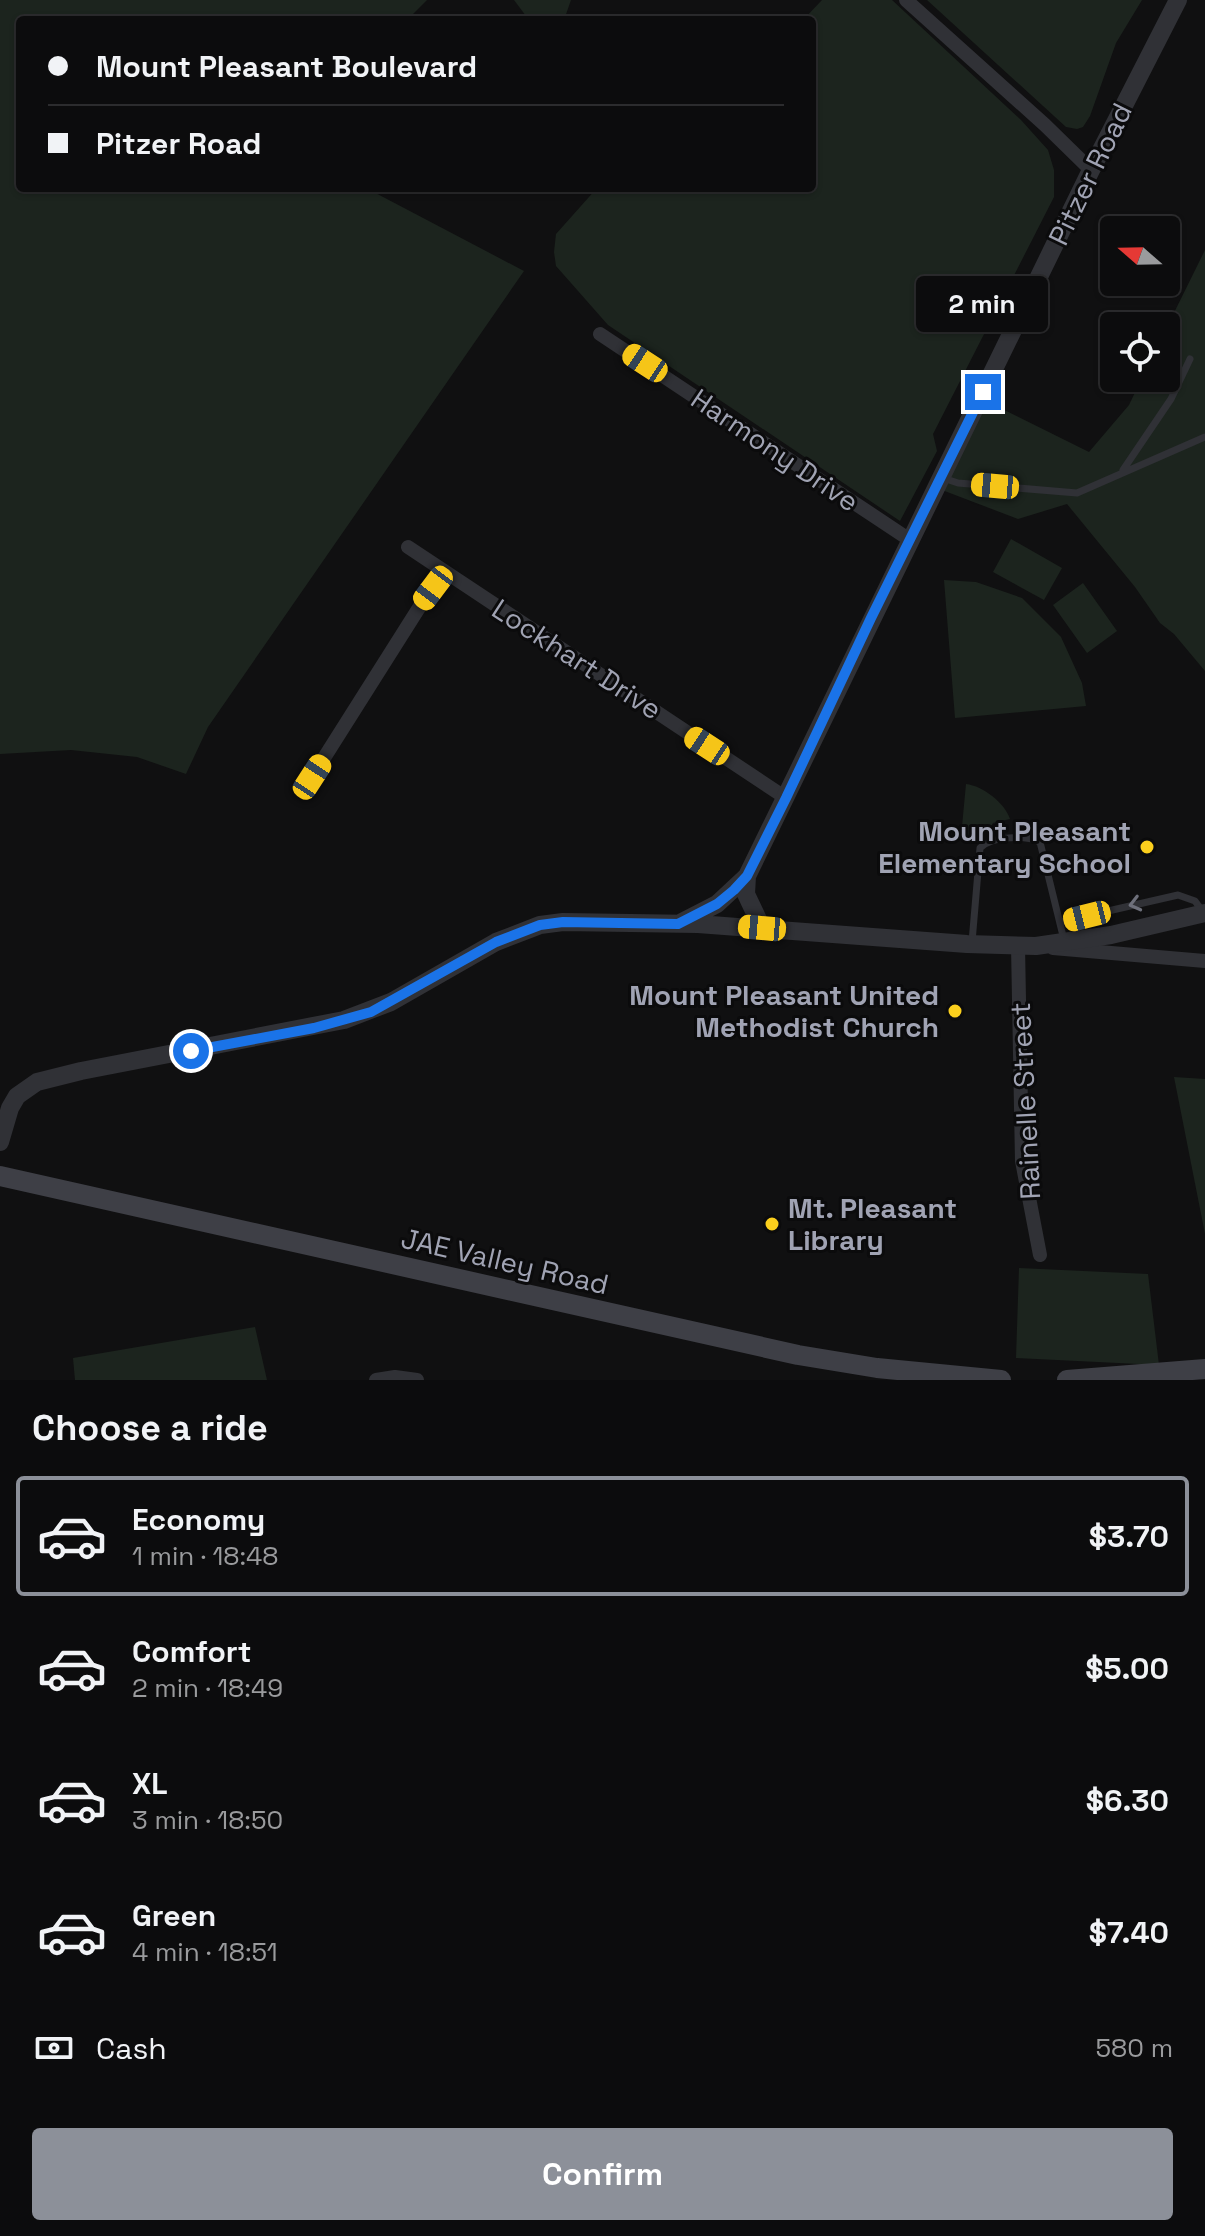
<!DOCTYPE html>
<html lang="en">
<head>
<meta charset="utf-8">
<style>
	body { margin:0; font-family:"Space Grotesk",sans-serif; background:#151516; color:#f1f3f6; height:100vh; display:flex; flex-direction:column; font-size:30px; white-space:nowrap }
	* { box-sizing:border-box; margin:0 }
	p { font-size:26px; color:#9a9b9d }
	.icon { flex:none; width:44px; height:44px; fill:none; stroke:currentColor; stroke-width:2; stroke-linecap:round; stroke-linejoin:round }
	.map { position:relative; height:1380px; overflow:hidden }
	.side { display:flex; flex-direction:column; background:#0c0c0d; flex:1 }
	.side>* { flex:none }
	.top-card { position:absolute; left:16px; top:16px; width:800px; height:176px; border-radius:8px; box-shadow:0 2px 6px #0004,0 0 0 2px #2c2c2e; display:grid; align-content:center; height:176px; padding:0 32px; background:#0c0c0d }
	.needle { width:52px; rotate:290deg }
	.buttons { position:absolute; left:1100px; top:216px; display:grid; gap:16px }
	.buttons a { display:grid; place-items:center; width:80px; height:80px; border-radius:8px; background:#0c0c0d; box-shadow:0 2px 6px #0004,0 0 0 2px #2c2c2e; font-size:40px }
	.end { position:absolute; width:36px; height:36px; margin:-18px; border:10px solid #1a73e8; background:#fff; box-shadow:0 0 0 4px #fff }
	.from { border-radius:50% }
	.bubble { position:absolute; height:56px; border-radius:8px; background:#0c0c0d; box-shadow:0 2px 6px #0004,0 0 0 2px #2c2c2e; font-size:26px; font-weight:700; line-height:56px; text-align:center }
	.car { position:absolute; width:24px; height:48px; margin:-24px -12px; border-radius:10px; box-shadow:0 0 6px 2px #0007; background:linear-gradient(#f5c518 24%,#345 0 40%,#f5c518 0 76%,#345 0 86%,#f5c518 0) }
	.top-card b { display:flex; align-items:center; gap:28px; height:76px; font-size:30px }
	.top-card b+b { border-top:2px solid #2c2c2e }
	.top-card i { width:20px; height:20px; background:#f1f3f6 }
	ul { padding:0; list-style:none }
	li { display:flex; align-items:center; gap:24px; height:120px; margin:0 16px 12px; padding:0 16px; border:4px solid transparent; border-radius:8px }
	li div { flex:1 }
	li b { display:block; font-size:30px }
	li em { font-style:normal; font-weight:700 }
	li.current { border-color:#8c9099 }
	li>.icon { width:72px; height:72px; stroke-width:1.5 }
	h2 { padding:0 32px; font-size:36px; line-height:96px }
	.pay { display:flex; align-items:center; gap:20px; height:88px; padding:0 32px; font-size:30px }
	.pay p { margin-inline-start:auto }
	.action { display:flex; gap:16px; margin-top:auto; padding:16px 32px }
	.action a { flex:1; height:92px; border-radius:8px; background:#8c9099; color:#fff; font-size:32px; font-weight:700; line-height:92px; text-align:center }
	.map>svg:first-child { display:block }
</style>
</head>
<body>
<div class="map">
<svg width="1205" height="1380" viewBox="0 0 1205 1380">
	<rect width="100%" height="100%" fill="#101011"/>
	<!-- green -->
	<path fill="#1c241e" d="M0,0H427L407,20H20V188H366L524,271L208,727L186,774L137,757L71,750L0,754Z
		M514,0H571L564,20H529Z
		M822,0H892L1021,120L1048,150L1054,170V197L933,434L937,451L900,521L608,325L556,266L554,252L556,234L597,188H812V20H803Z
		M927,0H1142L1116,43L1090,116L1083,127L1077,129L1066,127Z
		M1205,250V671L1174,634L1160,623L1135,587L1067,504L1018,519L942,490L986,401L1089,452L1129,405L1142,378H1166V329Z
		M1011,539L1062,568L1044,600L993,572Z
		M944,580L976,582L1022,598L1061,637L1082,683L1086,706L955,718Z
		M1083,583L1117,631L1087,653L1053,605Z
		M966,784C983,786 1005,803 1010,819L993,823L987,832L980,833L978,837L972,834L961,837Z
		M1174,1077L1205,1079V1234Z
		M1019,1268L1148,1274L1159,1365L1016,1358Z
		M255,1327L267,1380H75L73,1358Z"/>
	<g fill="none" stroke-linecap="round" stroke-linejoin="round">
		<!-- service -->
		<path stroke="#303136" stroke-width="7" d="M1123,470L1171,399L1190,359
			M943,478L958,483L1077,493L1205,437
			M1060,922L1178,895L1195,901L1203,912
			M972,942L980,848C992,836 1026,835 1040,842L1064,940"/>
		<!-- minor -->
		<path stroke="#303136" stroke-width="14" d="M906,0L1045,125L1091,170
			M600,334L910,540
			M408,547L786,798
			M312,777L422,603L445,572
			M1018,946L1022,1161L1040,1255
			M1053,948L1205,961
			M376,1380L395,1377L417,1380"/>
		<!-- tertiary -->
		<path stroke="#303136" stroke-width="18" d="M747,876L746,894L762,928
			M682,922L717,904L747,876L1091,170L1178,0
			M0,1142L10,1108L17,1096L37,1082L81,1071L344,1020L391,1002L496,942L540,925L563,922L698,924L967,944L1036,946L1111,935L1205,913"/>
		<!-- secondary -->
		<path stroke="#3e3f46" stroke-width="20" d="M0,1176L798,1355L877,1368L1001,1380
			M1067,1380L1205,1369"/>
	</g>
	<!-- one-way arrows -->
	<defs><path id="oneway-chevron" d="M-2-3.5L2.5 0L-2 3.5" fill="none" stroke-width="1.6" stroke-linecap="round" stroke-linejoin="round" transform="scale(2)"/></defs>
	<use stroke="#6e707b" href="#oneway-chevron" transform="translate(1135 904) rotate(166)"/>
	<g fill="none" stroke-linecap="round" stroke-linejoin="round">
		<!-- route -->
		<path stroke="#1a73e8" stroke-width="10" d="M191,1051L314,1028L371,1012L496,942L540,925L563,922L678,924L717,904L734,890L747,876L786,798L871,618L983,392"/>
	</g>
	<!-- markers -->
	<g fill="#fbcf1d" stroke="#0b0b0c" stroke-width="3">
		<circle cx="1147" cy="847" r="8"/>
		<circle cx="955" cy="1011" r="8"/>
		<circle cx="772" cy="1224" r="8"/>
	</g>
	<g text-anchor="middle" stroke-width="6" stroke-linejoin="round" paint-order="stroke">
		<!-- street labels -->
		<g font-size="28" fill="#a0a3b3" stroke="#0b0b0c">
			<text transform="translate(1090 174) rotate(-64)" y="10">Pitzer Road</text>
			<text transform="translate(775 450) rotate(34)" y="10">Harmony Drive</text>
			<text transform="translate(577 659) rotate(33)" y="10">Lockhart Drive</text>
			<text transform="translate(1025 1101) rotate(-93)" y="10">Rainelle Street</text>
			<text transform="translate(505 1261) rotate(13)" y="10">JAE Valley Road</text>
		</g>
		<!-- poi labels -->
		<g font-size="28" font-weight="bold" fill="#a0a3b3" stroke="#0b0b0c" text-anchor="end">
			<text x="1131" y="841">Mount Pleasant<tspan x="1131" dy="32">Elementary School</tspan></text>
			<text x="939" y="1005">Mount Pleasant United<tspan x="939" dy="32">Methodist Church</tspan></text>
			<text x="788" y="1218" text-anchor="start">Mt. Pleasant<tspan x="788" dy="32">Library</tspan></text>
		</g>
	</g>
</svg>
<div class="buttons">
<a><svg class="needle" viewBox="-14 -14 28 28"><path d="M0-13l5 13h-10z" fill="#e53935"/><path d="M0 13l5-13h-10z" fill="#9a9b9d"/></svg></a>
<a><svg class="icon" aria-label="locate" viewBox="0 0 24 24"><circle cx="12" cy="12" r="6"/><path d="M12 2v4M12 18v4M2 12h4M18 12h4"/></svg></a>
</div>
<i class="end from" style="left:191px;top:1051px"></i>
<i class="end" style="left:983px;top:392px"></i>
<div class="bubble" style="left:916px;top:276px;width:132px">2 min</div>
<i class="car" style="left:645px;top:363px;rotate:303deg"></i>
<i class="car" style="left:995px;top:486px;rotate:275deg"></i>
<i class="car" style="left:433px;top:588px;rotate:217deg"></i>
<i class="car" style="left:707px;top:746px;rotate:303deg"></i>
<i class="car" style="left:312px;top:777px;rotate:33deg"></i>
<i class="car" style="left:1087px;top:916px;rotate:256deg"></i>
<i class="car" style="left:762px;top:928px;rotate:275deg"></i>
<div class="top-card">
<b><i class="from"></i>Mount Pleasant Boulevard</b>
<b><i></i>Pitzer Road</b>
</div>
</div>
<section class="side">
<h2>Choose a ride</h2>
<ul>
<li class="current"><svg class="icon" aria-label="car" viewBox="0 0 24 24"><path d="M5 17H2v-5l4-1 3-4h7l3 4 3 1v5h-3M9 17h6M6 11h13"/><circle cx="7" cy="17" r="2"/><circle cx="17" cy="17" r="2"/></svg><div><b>Economy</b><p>1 min · 18:48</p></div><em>$3.70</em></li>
<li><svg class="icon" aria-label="car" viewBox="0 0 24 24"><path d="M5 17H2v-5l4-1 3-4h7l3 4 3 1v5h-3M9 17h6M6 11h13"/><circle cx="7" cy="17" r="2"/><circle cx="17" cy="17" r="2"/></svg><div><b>Comfort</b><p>2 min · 18:49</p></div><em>$5.00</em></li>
<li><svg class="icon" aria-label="car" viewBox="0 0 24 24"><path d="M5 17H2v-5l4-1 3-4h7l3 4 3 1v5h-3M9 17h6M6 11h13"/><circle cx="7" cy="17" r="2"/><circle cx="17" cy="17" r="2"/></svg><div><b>XL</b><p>3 min · 18:50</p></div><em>$6.30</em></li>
<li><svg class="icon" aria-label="car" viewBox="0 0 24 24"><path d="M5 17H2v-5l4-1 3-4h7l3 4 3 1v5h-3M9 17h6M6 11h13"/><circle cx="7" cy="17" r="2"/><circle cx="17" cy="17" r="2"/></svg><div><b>Green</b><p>4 min · 18:51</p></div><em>$7.40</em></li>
</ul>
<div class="pay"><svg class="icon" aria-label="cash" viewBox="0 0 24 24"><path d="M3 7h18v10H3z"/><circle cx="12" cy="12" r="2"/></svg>Cash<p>580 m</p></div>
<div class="action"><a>Confirm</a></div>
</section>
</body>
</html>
